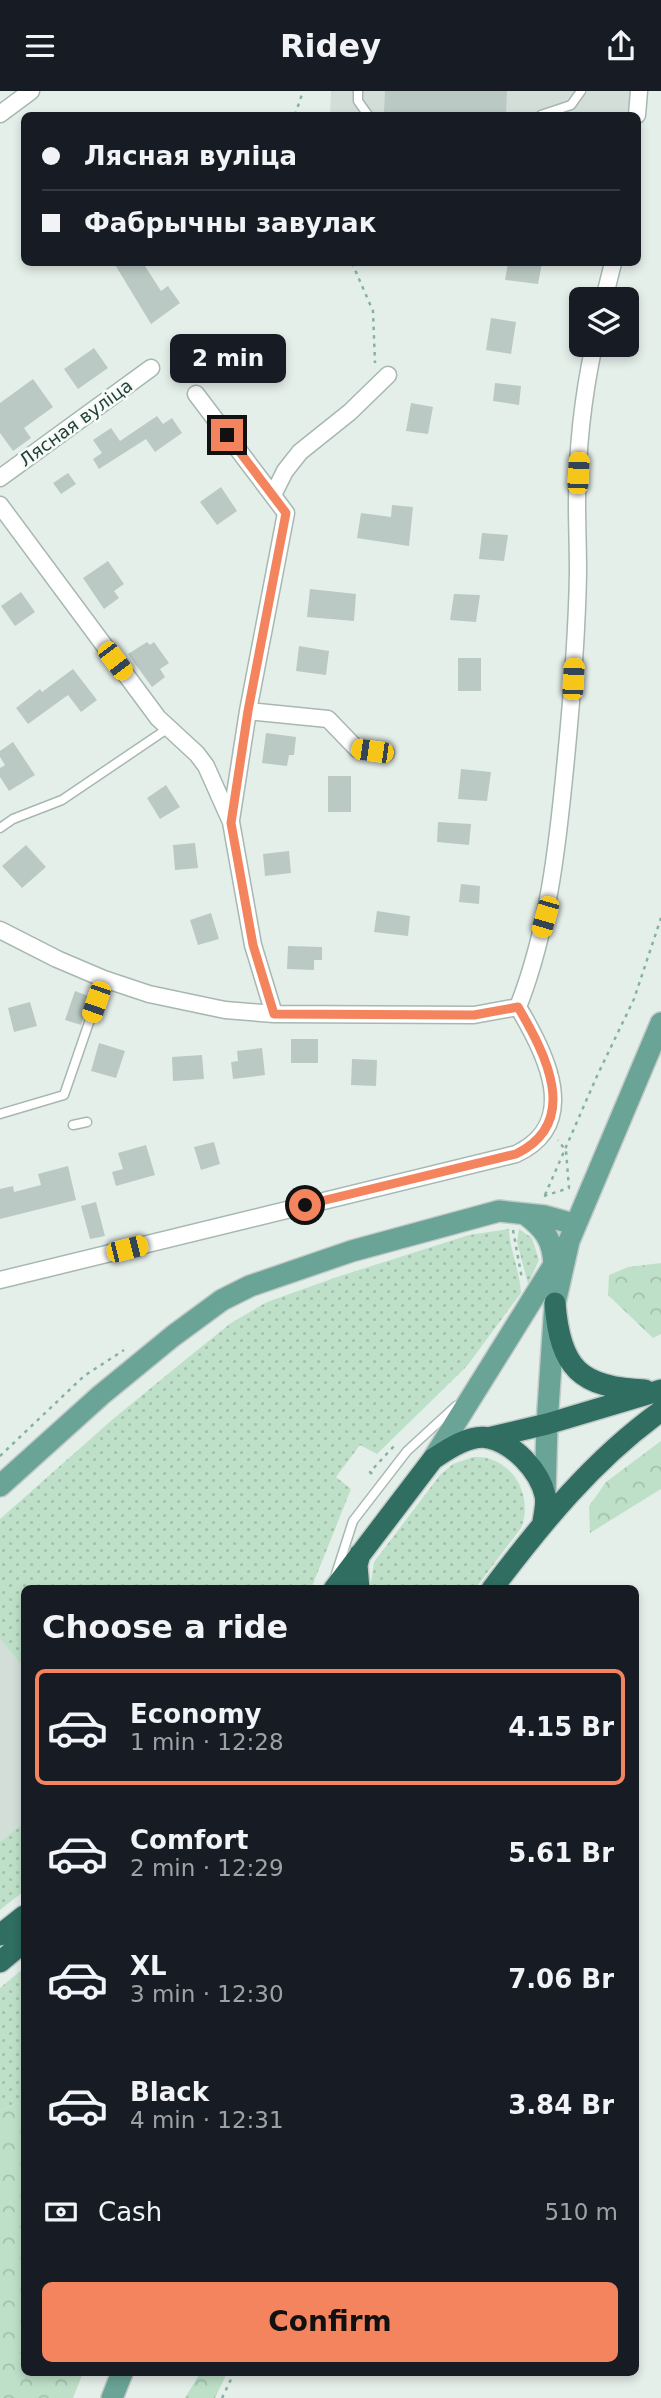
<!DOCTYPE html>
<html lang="en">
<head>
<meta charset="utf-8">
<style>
	body { margin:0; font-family:"DejaVu Sans",sans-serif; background:#20242c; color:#f1f3f6; height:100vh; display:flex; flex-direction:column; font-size:26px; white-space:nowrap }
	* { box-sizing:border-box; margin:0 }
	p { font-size:23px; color:#9ea1a6 }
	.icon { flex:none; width:38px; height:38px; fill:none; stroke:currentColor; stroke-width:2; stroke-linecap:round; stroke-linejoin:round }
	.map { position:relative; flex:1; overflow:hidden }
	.sheet { position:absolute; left:21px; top:1494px; width:618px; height:791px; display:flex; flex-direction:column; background:#171b24; border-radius:10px; box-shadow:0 4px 10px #0003 }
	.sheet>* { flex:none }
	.banner { position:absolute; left:21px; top:21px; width:620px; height:154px; border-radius:10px; box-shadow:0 4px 10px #0003; display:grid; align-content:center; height:154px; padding:0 21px; background:#171b24 }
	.fabs { position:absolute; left:569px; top:196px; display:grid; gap:14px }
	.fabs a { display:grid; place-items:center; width:70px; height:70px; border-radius:10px; background:#171b24; box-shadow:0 4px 10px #0003; font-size:35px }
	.end { position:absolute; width:32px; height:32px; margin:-16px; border:9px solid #f3845e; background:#111; box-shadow:0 0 0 4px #111 }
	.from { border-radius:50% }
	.bubble { position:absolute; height:49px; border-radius:10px; background:#171b24; box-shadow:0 4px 10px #0003; font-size:23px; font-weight:800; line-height:49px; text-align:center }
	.car { position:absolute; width:21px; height:42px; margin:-21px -10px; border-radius:9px; box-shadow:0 0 5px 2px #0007; background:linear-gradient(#f5c518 24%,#345 0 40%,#f5c518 0 76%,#345 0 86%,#f5c518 0) }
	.banner b { display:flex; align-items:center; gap:24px; height:66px; font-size:26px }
	.banner b+b { border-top:2px solid #363941 }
	.banner i { width:18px; height:18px; background:#f1f3f6 }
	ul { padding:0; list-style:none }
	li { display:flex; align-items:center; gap:21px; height:116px; margin:0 14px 10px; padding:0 7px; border:4px solid transparent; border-radius:10px }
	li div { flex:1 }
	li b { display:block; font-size:26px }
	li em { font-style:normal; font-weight:800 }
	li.selected { border-color:#f3845e }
	li>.icon { width:63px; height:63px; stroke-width:1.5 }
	h2 { padding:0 21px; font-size:32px; line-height:84px }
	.pay { display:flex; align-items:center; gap:18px; height:77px; padding:0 21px; font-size:26px }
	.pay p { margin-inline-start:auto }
	.button { display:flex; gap:14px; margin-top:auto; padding:14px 21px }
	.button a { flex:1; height:80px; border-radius:10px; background:#f3845e; color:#111; font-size:28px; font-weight:800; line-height:80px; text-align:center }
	header { display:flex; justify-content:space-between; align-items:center; height:91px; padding:0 21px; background:#171b24; font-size:32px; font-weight:800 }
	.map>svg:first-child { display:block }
</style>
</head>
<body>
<header><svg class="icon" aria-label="menu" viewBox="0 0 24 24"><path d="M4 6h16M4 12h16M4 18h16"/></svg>Ridey<svg class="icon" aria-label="share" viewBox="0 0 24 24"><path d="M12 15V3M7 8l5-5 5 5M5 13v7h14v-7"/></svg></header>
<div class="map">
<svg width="661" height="2307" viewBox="0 0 661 2307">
	<defs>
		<pattern id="grass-dots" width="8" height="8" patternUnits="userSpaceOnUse" patternTransform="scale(1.75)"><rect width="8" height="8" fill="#bee0c8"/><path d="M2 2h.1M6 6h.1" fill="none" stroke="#a3c1ad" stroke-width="1.8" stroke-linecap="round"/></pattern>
		<pattern id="forest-crowns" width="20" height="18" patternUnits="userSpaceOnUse" patternTransform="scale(1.75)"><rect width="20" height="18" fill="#bee0c8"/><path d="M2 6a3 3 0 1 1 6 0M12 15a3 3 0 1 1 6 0" fill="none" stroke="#a3c1ad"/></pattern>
	</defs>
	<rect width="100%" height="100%" fill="#e5efea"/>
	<!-- built -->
	<path fill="#d3ded9" d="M331,0H631L629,24H330Z
		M0,1548L24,1577V1731L0,1751Z"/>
	<!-- grass -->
	<path fill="url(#grass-dots)" d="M509,1138C510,1160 520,1180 521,1202L467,1275L377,1363L360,1354L336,1386L351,1398L311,1498H24V1577L0,1548V1428L113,1328L190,1265L231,1232L267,1211L337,1186L469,1144Z
		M519,1138L532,1147L539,1169L528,1193L517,1151Z
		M473,1366C478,1366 485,1366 490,1368C519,1377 532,1411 521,1437L475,1498H370L374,1471L440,1384L453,1373Z
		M24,1731V1800L0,1819V1751Z
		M24,1877V2009L0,2019V1897Z"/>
	<!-- forest -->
	<path fill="url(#forest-crowns)" d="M661,1172V1243L653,1247L608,1204L609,1184L628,1176Z
		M661,1350V1398L590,1442L589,1415L606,1391Z
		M24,2009V2282H83L73,2307H0V2019Z
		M200,2282H227L215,2307H185Z"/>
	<!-- building -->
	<path fill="#bac9c3" d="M385,0H507L506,24L384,22Z
		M114,172H143L161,200L168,195L180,212L151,233Z
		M508,172H542L538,193L505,189Z
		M491,227L516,231L511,263L486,259Z
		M94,257L108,277L78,298L64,278Z
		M33,288L53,316L24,337L31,347L13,360L0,342V312Z
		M495,292L521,295L519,314L493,310Z
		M411,312L433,316L428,343L406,340Z
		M157,325L163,333L172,327L182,342L155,361L146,348L99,378L93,368L102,362L93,349L111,337L120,350Z
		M68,382L76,393L61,403L53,392Z
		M221,396L237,420L217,434L200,411Z
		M392,414L413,416L409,455L357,447L361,422L391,426Z
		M482,442L508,444L504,470L479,468Z
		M108,470L124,493L114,500L119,507L104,518L83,487Z
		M310,498L356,503L354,530L307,526Z
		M21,501L35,521L15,535L1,515Z
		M454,503L480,504L476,531L450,529Z
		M147,551L150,554L154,551L169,572L160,578L165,586L152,596L128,563Z
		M299,555L329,560L326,584L296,580Z
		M458,567H481V600H458Z
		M73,578L97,609L81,621L68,604L28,633L16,617L40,598L42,601Z
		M266,642L296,646L294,664H289L287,675L262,672Z
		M13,651L35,684L9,700L0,686V677L5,674L0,666V660Z
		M461,678L491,681L487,710L458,708Z
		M328,685H351V721H328Z
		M166,694L180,716L160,728L147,707Z
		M438,731L471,733L469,754L437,751Z
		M195,752L198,777L175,779L173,754Z
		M26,754L46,776L22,797L2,775Z
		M289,760L291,782L265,785L263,763Z
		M461,793L480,795L479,813L459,811Z
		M377,820L410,825L408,845L374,841Z
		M211,822L219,848L198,854L190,829Z
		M288,855L322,856V869H314V879L287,878Z
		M75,900L91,906L81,934L65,929Z
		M30,911L37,935L14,941L8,917Z
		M291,948H318V972H291Z
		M99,952L125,960L116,987L91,980Z
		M262,957L265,984L233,988L231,971L238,970L237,960Z
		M202,964L204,988L173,990L172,966Z
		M352,968L377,969L376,995L351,994Z
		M214,1051L220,1073L201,1079L194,1056Z
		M146,1054L155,1084L116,1095L112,1081L123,1078L118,1062Z
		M68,1075L76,1109L0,1128V1098L13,1095L14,1101L41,1094L38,1083Z
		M96,1111L105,1145L90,1148L81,1115Z"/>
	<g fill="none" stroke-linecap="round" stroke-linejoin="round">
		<defs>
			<path id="lane" d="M358,0V10L368,24
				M541,24L571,14L581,0
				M0,737L13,728L62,709L167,638
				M0,1023L64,1004L104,888
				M73,1034L87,1031
				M336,1483L353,1430L407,1360L456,1315"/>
			<path id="street" d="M0,23L31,0
				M637,24L639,0
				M604,208L613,172
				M196,303L286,422L248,620L231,729
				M0,387L151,277
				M273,404L285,380L300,361L350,321L388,284
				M0,414L158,627L197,663L206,675L231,731L253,854L274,923
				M248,620L328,628L357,658L386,662
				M0,839L57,868L104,888L149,903L225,919L274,923L474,924L518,916
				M0,1189L516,1063C582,1032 545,961 518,916C549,837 558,751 566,667C572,605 577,543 578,481C578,458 577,435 577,412C577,359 583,305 594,254"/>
			<path id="primary" d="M525,1123C545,1138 553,1149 554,1174
				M433,1368L560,1164
				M0,1395L101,1304L173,1245L222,1209L250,1195L352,1160L499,1120L545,1125L574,1133
				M545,1404L547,1333L555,1212L569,1150L661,932
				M112,2307L122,2282"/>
			<path id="highway" d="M555,1212C560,1277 580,1297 645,1299
				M488,1347L547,1333L661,1299
				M334,1498L433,1368C448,1358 470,1343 489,1347C514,1353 539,1379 545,1404C547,1413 544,1423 543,1431
				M359,1498L357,1474L360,1463
				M492,1498C542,1432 593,1369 661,1320
				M0,1844L24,1825
				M0,1871L24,1851"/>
		</defs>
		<!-- lane casing -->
		<use href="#lane" stroke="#a7b7b1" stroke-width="11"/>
		<!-- street casing -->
		<use href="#street" stroke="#a7b7b1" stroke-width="19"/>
		<!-- primary casing -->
		<use href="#primary" stroke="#c2cac8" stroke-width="24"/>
		<!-- highway casing -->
		<use href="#highway" stroke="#c2cac8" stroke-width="24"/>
		<!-- path -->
		<path stroke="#85b2a5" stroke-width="2.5" stroke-dasharray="3.5 5" stroke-linecap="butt" d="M295,24L303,0
			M352,172L373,220L375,272
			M545,1104L597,985L634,908L661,827
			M544,1105L569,1097L566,1060L558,1049
			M513,1139L522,1188
			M0,1365L84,1285L124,1259
			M372,1383L370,1381L394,1355
			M222,2307L234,2282"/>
		<!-- lane -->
		<use href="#lane" stroke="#fff" stroke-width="8"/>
		<!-- street -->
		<use href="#street" stroke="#fff" stroke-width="16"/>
		<!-- primary -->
		<use href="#primary" stroke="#6aa496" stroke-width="21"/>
		<!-- highway -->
		<use href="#highway" stroke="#2f6e61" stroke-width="21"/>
	</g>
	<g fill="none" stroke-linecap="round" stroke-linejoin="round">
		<!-- route -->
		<path stroke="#f3845e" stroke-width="9" d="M227,344L286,422L248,620L231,732L253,854L274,923L474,924L518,916C545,962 582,1031 516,1063L305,1114"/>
	</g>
	<g text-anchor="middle" stroke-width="5" stroke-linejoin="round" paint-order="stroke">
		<!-- street labels -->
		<g font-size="18" fill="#244139" stroke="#f6fbf8">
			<text transform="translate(76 332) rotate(-36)" y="6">Лясная вуліца</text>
		</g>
	</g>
</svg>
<div class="fabs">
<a><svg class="icon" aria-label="layers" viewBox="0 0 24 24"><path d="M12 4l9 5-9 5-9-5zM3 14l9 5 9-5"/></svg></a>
</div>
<i class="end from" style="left:305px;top:1114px"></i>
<i class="end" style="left:227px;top:344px"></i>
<div class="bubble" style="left:170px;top:243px;width:116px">2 min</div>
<i class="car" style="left:578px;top:382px;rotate:3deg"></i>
<i class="car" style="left:115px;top:570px;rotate:143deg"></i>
<i class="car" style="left:573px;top:588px;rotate:3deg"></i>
<i class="car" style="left:372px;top:660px;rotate:278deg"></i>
<i class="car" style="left:545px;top:826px;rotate:196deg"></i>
<i class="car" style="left:96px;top:911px;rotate:199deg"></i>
<i class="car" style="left:127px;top:1158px;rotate:76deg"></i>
<div class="banner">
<b><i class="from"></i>Лясная вуліца</b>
<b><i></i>Фабрычны завулак</b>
</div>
<section class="sheet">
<h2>Choose a ride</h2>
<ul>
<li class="selected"><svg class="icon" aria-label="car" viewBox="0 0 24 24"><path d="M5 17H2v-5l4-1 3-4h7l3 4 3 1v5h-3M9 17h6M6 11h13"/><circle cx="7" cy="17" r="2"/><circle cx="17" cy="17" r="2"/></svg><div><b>Economy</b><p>1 min · 12:28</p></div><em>4.15 Br</em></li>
<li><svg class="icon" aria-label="car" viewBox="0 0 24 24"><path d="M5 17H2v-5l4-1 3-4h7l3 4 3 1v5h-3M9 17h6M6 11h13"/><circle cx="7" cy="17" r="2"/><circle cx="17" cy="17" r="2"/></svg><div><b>Comfort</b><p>2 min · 12:29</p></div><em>5.61 Br</em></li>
<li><svg class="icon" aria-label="car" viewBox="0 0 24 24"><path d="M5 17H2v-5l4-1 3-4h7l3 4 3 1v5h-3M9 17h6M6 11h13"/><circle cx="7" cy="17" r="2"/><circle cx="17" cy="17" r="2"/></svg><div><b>XL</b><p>3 min · 12:30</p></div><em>7.06 Br</em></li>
<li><svg class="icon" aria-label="car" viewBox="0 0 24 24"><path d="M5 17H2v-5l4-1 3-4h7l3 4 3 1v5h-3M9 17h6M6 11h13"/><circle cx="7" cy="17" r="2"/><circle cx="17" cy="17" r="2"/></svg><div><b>Black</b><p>4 min · 12:31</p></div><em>3.84 Br</em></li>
</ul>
<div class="pay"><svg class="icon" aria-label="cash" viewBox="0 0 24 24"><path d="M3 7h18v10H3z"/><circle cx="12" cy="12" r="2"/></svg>Cash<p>510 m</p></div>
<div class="button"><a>Confirm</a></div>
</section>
</div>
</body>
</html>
